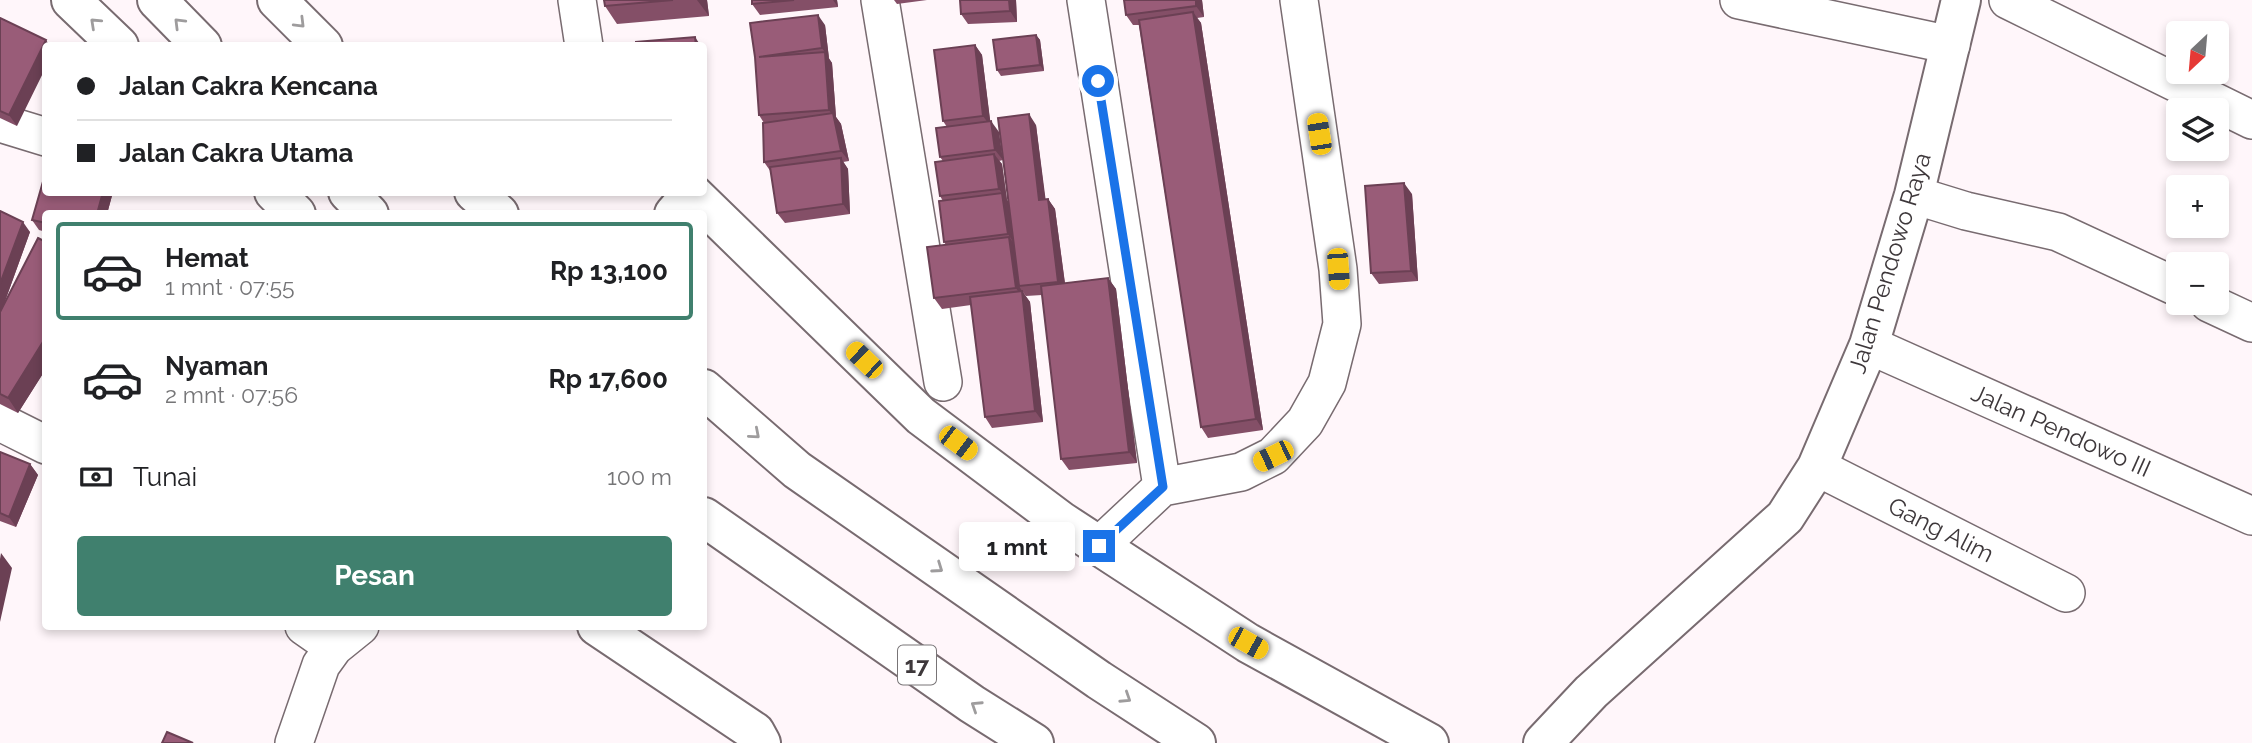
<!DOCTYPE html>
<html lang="id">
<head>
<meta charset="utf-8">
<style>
	body { margin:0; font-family:Raleway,sans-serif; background:#f6f6f6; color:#202124; height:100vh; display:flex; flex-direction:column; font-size:26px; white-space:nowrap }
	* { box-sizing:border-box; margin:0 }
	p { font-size:23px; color:#757577 }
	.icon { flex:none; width:38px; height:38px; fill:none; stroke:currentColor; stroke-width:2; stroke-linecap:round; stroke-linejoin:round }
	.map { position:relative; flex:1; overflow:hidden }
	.side { position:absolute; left:42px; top:210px; width:665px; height:420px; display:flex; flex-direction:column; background:#fff; border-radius:7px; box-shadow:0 4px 10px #0003 }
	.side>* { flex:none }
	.banner { position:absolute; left:42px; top:42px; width:665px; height:154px; border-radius:7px; box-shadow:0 4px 10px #0003; display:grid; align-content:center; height:154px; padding:0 35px; background:#fff }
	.needle { width:46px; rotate:206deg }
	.tools { position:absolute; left:2166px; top:21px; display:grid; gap:14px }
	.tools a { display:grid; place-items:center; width:63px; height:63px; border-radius:7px; background:#fff; box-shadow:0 4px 10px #0003; font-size:35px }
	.end { position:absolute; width:32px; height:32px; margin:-16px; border:9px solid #1a73e8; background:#fff; box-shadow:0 0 0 4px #fff }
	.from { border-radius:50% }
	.bubble { position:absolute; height:49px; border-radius:7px; background:#fff; box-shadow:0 4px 10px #0003; font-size:23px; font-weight:700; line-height:49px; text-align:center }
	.car { position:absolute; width:21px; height:42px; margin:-21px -10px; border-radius:9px; box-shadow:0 0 5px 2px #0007; background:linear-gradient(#f5c518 24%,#345 0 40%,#f5c518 0 76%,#345 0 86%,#f5c518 0) }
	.banner b { display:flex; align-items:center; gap:24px; height:66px; font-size:26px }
	.banner b+b { border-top:2px solid #e0e0e0 }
	.banner i { width:18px; height:18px; background:#202124 }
	ul { padding:12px 0 0; list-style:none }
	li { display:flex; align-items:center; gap:21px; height:98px; margin:0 14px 10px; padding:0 21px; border:4px solid transparent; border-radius:7px }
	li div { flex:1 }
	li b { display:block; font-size:26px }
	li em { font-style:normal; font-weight:700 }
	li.on { border-color:#40806e }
	li>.icon { width:63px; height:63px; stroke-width:1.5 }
	.pay { display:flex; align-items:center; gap:18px; height:77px; padding:0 35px; font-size:26px }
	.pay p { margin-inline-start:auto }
	.primary-button { display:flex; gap:14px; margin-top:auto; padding:14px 35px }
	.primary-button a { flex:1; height:80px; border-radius:7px; background:#40806e; color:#fff; font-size:28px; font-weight:700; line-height:80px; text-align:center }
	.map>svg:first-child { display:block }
</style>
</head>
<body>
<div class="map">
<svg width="2252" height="743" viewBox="0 0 2252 743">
	<rect width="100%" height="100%" fill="#fff6fa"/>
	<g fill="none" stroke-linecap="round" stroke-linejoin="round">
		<defs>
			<path id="street" d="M577,0L584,46
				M880,0L943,382
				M1086,0L1162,487
				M1739,0L1951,45
				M2008,0L2252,120
				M0,123L46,137
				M1914,195L1966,211L2058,232L2179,288
				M2209,303L2252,323
				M1869,345L2252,516
				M0,422L46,445
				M1817,467L2066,593
				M1099,546L1162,487L1241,472L1273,456L1305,422L1327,383L1342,324L1338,269L1299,0
				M304,626L334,647
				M294,743L321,665L334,647L360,626"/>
			<path id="secondary" d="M674,214L692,193L921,416L1061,521L1248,643L1429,743
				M597,626L755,732L761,743
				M1543,743L1591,692L1785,517L1817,467L1869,345L1914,195L1961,0"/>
			<path id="highway" d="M71,0L119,46
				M157,0L202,46
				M277,0L323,46
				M274,192L296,214
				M348,192L369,214
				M474,192L499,214
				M704,389L797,470L1099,680L1196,743
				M704,517L972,704L1034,743"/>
		</defs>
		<!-- street casing -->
		<use href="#street" stroke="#786b70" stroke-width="40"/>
		<!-- secondary casing -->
		<use href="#secondary" stroke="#786b70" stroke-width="42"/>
		<!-- highway casing -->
		<use href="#highway" stroke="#786b70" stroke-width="42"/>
		<!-- street -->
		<use href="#street" stroke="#fff" stroke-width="37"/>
		<!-- secondary -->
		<use href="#secondary" stroke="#fff" stroke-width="38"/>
		<!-- highway -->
		<use href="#highway" stroke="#fff" stroke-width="38"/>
	</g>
	<!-- wall -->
	<path fill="#844f67" d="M604,0H707L709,16L617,24L605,6Z
		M752,0H837L838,7L760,15L752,4Z
		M894,0H927L897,4Z
		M1016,0L1017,22L968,24L961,14Z
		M1124,0H1202L1204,17L1197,18L1201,23L1263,430L1208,438L1201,427L1139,25H1133L1126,15Z
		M0,18L17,126L0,118Z
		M825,25L829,59L832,63L836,117L841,124L849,161L843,162L848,169L850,214L785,223L777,213L771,172L764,162V123L759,115L755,57Z
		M1036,35L1040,40L1044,71L1001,76L997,70Z
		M975,45L982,55L990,121L1003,160L999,161L1002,164L1007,200L1008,202L1036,125L1045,199H1048L1055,209L1065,283L1108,278L1116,289L1137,463L1069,470L1061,459L1042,295L1026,296L1022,291L1030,302L1043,422L992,428L985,417L971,305L942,309L934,298L946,245L944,242L943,201L940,196L943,161L940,157L947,127L943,121Z
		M46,171V192H113L107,214H46V232L39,230L32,220Z
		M1412,194L1418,281L1379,284L1371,273Z
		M0,211L30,232L4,304L46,242V377L43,373L18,413L0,404Z
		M0,452L30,464L38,475L16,527L0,521Z"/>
	<!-- shaded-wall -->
	<path fill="#6b4054" d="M697,0H707L709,16Z
		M833,0H837L838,7Z
		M1009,0H1016L1017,22L1010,11Z
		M1196,0H1202L1204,17L1196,6Z
		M1193,12L1201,23L1263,430L1256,419Z
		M818,15L825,25L829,58L822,48Z
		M1036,35L1040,40L1044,71L1040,65Z
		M695,37L701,46H696Z
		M46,40L50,46H46V67L17,126L9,115Z
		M975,45L982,55L991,127L983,116Z
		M825,52L832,63L836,117L841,124L849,161L841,151L834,118L829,110Z
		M704,56L707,90L704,86Z
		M1029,114L1036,125L1047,210L1039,200Z
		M991,121L999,132L1003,160L995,150Z
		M994,154L1002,164L1007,200L999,189Z
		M841,158L848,169L850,214L843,204Z
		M1404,183L1412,194L1418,281L1411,271Z
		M103,192H113L107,214H97Z
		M1002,193L1010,204L1015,245L1008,234Z
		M1048,199L1055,209L1066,292L1058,282Z
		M23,222L30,232L0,315V284Z
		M1009,237L1017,247L1019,286L1022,291L1023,297L1022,291L1030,302L1043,422L1035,411L1023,299L1016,288Z
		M1108,278L1116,289L1137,463L1129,452Z
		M46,337V369L18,413L8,398Z
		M30,464L38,475L16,527L9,517Z
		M1,553L12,568L0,622V559Z"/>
	<!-- building -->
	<path fill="#995c78" stroke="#6b4054" stroke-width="2" d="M604,0H673L605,6Z
		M752,0H794L752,4Z
		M960,0H1009L1010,11L961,14Z
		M1124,0H1196V6L1126,15Z
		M1193,12L1256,419L1201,427L1139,20Z
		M818,15L822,48L759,57L825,52L829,110L759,115L755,57L750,23Z
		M0,18L46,40L9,115L0,111Z
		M1036,35L1040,65L997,70L993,40Z
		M695,37L696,46H636V42Z
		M975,45L983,116L943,121L934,50Z
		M833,113L841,151L764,162L763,123Z
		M1029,114L1039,200L1048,199L1058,282L1019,286L998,118Z
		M991,121L995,150L940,157L936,128Z
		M994,154L999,189L940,196L935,162Z
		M841,158L843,204L777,213L770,167Z
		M46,171V192H103L97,214H46V223L32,220Z
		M1404,183L1411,271L1371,273L1365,186Z
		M1002,193L1008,234L944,242L939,201Z
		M0,211L23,222L0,284Z
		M1009,237L1016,288L934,298L927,247Z
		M38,238L46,242V337L8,398L0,394V312Z
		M1108,278L1129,452L1061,459L1041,286Z
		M1022,291L1035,411L985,417L970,297Z
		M46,366V375L42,372Z
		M0,452L30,464L9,517L0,513Z
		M167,732L193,743H162Z"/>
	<!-- one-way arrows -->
	<defs><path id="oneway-chevron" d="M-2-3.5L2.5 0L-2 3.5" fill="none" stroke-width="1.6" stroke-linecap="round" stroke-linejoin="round" transform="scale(1.75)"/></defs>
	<g stroke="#9e9c9d">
		<use href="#oneway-chevron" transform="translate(95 23) rotate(-137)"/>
		<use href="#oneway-chevron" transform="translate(179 23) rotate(-135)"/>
		<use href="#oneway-chevron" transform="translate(300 23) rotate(45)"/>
		<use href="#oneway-chevron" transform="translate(755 434) rotate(41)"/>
		<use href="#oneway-chevron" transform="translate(938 568) rotate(35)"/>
		<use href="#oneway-chevron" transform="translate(1126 698) rotate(33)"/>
		<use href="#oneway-chevron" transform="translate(976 706) rotate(-147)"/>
	</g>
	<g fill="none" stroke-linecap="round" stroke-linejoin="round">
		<!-- route -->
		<path stroke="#1a73e8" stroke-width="9" d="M1098,81L1163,487L1099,546"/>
	</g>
	<g text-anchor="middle" stroke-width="7" stroke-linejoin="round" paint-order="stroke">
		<!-- shield labels -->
		<rect fill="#fff" stroke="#787476" stroke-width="2" x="898" y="645.5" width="38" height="39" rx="5"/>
		<g font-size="23" font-weight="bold" fill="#3e383b">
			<text x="917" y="673">17</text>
		</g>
		<!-- street labels -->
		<g font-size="24" fill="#3e383b" stroke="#fff">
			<text transform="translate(1890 263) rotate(-73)" y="8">Jalan Pendowo Raya</text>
			<text transform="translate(2061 431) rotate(24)" y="8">Jalan Pendowo III</text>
			<text transform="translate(1941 530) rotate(27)" y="8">Gang Alim</text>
		</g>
	</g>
</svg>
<div class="tools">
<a><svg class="needle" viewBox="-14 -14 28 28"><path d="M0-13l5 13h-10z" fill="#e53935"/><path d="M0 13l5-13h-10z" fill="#757577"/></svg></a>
<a><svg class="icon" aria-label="layers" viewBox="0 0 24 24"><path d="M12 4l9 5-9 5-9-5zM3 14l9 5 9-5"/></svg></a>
<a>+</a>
<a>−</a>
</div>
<i class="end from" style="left:1098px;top:81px"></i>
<i class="end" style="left:1099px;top:546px"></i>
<div class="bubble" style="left:959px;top:522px;width:116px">1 mnt</div>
<i class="car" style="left:1319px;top:134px;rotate:351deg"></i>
<i class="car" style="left:1338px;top:269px;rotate:176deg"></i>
<i class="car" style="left:864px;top:360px;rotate:314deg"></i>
<i class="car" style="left:958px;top:443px;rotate:127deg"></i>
<i class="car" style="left:1273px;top:456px;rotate:244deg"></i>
<i class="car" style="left:1248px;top:643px;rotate:119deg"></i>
<div class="banner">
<b><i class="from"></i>Jalan Cakra Kencana</b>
<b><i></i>Jalan Cakra Utama</b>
</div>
<section class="side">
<ul>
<li class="on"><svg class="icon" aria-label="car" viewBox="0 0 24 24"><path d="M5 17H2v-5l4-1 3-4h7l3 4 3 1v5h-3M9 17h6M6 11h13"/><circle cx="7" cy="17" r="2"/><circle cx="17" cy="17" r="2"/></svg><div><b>Hemat</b><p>1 mnt · 07:55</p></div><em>Rp 13,100</em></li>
<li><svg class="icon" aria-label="car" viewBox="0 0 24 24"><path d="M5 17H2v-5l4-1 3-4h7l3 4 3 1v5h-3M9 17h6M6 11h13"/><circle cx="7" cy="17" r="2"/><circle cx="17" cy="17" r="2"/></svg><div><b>Nyaman</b><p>2 mnt · 07:56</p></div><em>Rp 17,600</em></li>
</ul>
<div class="pay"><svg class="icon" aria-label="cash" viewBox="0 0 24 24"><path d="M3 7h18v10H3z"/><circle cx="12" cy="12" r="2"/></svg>Tunai<p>100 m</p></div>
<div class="primary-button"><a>Pesan</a></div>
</section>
</div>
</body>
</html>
